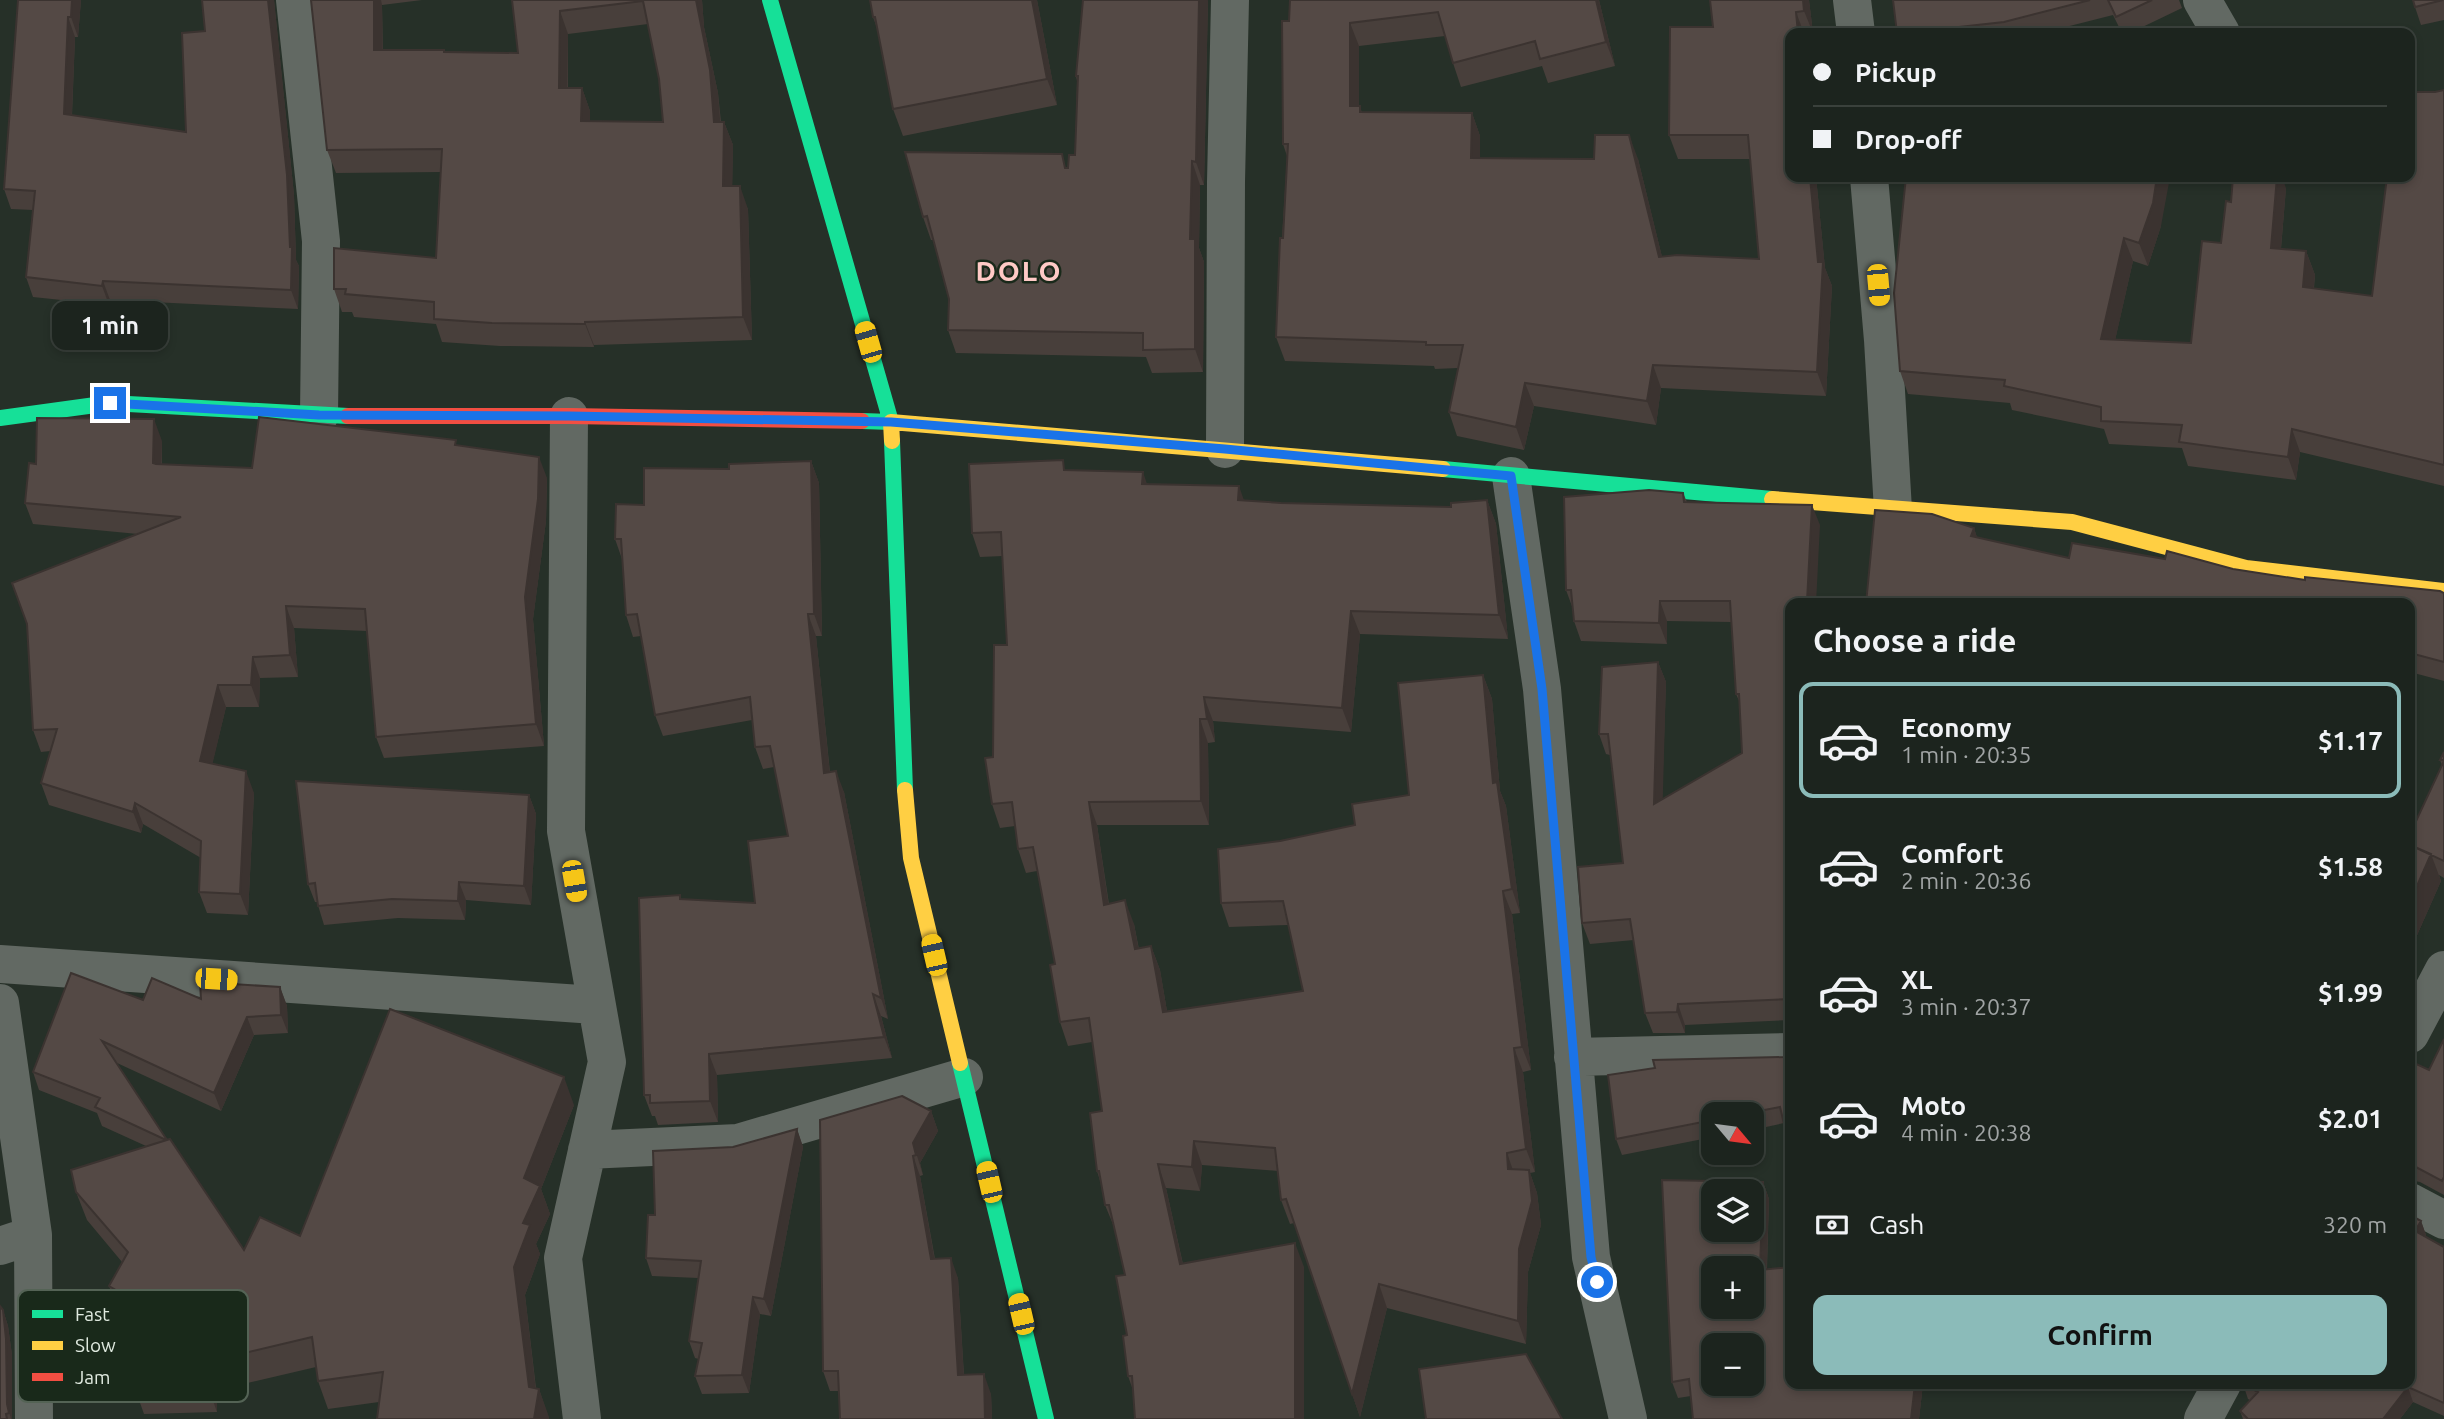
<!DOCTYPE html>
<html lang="en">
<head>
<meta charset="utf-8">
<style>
	body { margin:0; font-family:Ubuntu,sans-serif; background:#29302b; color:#f1f3f6; height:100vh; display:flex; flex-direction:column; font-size:26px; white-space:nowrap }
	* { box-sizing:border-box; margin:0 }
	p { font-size:23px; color:#a0a4a4 }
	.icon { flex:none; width:38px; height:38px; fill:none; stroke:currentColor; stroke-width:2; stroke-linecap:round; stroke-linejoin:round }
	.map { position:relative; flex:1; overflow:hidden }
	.panel { position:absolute; left:1785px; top:598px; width:630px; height:791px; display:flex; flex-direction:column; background:#1c241e; border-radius:14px; box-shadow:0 4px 10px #0003,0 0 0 2px #3a413c }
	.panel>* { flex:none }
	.hud { position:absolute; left:1785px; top:28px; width:630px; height:154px; border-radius:14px; box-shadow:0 4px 10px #0003,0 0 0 2px #3a413c; display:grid; align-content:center; height:154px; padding:0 28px; background:#1c241e }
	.needle { width:46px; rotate:119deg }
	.buttons { position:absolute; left:1701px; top:1102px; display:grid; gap:14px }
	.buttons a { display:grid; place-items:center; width:63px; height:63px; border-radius:14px; background:#1c241e; box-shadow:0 4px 10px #0003,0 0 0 2px #3a413c; font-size:35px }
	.end { position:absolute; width:32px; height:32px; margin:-16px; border:9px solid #1a73e8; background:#fff; box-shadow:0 0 0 4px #fff }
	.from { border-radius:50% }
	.bubble { position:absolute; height:49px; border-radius:14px; background:#1c241e; box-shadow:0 4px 10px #0003,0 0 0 2px #3a413c; font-size:23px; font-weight:700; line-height:49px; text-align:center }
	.car { position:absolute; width:21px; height:42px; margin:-21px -10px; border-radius:9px; box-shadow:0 0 5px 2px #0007; background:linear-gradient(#f5c518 24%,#345 0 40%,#f5c518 0 76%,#345 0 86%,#f5c518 0) }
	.hud b { display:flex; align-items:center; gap:24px; height:66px; font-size:26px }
	.hud b+b { border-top:2px solid #3a413c }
	.hud i { width:18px; height:18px; background:#f1f3f6 }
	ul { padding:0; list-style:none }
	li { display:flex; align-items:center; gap:21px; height:116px; margin:0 14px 10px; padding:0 14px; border:4px solid transparent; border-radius:14px }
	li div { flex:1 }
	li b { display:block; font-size:26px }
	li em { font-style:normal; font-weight:700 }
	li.on { border-color:#8bbbb9 }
	li>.icon { width:63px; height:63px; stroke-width:1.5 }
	h2 { padding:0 28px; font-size:32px; line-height:84px }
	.pay { display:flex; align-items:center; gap:18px; height:77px; padding:0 28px; font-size:26px }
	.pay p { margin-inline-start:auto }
	.cta { display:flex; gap:14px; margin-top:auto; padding:14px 28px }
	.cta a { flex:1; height:80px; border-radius:14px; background:#8bbbb9; color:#111; font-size:28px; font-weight:700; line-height:80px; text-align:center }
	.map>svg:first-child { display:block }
</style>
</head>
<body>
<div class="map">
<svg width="2444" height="1419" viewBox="0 0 2444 1419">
	<rect width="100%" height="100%" fill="#263028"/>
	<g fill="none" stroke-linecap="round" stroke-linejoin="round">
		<!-- street -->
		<path stroke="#626963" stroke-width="38" d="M295,0L321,241L319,416
			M1852,0L1856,33
			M2202,0L2221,33
			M1869,177L1883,340L1893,510
			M569,416L566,831L607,1062L563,1258L582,1419
			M1225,449L1226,182L1230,0
			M1511,476L1542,689L1591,1257L1628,1419
			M0,964L595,1005
			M0,1003L33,1235L34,1419
			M2410,1034L2444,970
			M1573,1057L1790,1052
			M587,1150L738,1143L964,1077
			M2410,1202L2444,1220
			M0,1246L33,1235
			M2203,1419L2222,1384"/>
		<!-- fast -->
		<path stroke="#16e098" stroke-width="16" d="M770,0L891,422L862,421
			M0,418L110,403L348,416
			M892,441L905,790
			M1443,469L1772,499
			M960,1063L1046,1419"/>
		<!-- slow -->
		<path stroke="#ffcf43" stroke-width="16" d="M892,441L891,422L1443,469
			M1772,499L2072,522L2246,568L2444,591
			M905,790L911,858L960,1063"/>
		<!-- jam -->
		<path stroke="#f24e42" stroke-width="16" d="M348,416H569L862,421"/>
	</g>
	<!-- wall -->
	<path fill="#483f3b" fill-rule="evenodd" d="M18,0H81L78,37H75L72,116L186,132L205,31L202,0H274L294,195L296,260L299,266L298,309L110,300L109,305L33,297L26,277L33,210L11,209L4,189Z
		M311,0H422L382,5L383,50L518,53L512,0H702L704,27L718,93L721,122H724L733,145L732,186L748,209L752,340L594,345V347L500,346L442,342L436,324L354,317L352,312H342L334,289L436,258L441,172L336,173L327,150ZM648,24L659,79L663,122L590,121V111L582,88H568V34Z
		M1037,0L1057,105L903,136L893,109L878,31L873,17Z
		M1208,0L1204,185H1200L1199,248L1204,262L1203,372L1152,373L1146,357L956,353L948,330L949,299L933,240H931L923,217L1068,168L1075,155L1077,81L1076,76Z
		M1290,0H1599L1615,66L1548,83L1542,66L1461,87L1453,63L1445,36L1359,46V106L1362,112L1472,113L1480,136V158L1638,159L1662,257L1759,259L1750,159H1678L1669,135L1713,27L1710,0H1809L1813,33H1790V177H1816L1825,268L1832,286L1826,396L1661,388L1656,425L1534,406L1524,450L1457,436L1449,412L1458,368L1435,369L1434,366L1285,361L1276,337L1287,156L1283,144Z
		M1893,0H2179L2182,8L2130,33H2122L2113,15L2042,33H1897Z
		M2444,0V20L2421,25L2415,7Z
		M2444,90V486L2300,452L2296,480L2188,466L2182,448L2109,444L2104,429L2012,410L2010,403L1908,394L1900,371L1906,177L2161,226L2148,266L2133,261L2115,340L2191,343L2221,243L2231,202L2286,188L2281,249L2306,251L2315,275L2314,288L2372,296L2435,92Z
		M162,441V465L252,468L458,446L547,478L546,521L533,619L544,746L384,758L376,737L367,631L294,628L298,677L260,678L259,707H226L212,764L254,793L248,915L207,913L199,892L201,858L143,824L141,833L49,805L41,783L50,751L41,752L33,730L138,534L33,524L25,503L36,464Z
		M811,461L819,483L822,636H816L830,772L844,792L888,1019L881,1016L892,1058L717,1075L718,1122L658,1125L655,1116H652L644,1095L680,895L681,900L755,903L788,836L774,767L763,769L755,747L752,720L663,736L655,715L641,636L633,637L626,615L622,559L615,539L644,505Z
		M1067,470L1244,500L1281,503L1451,507L1487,500L1496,524L1508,639L1360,634L1351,732L1213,721L1215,742L1208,743L1209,825H1097L1109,904L1134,924L1139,949L1151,946L1160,970L1167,1011L1303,991L1288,925L1229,927L1221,903L1280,841L1355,825L1409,795L1483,675L1492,699L1500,791L1506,806L1520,913L1512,914L1531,1070L1523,1072L1535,1172L1530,1173L1537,1193L1541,1225L1528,1272L1526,1344L1387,1308L1360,1417L1294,1223L1290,1224L1281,1200L1278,1171L1202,1165L1200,1191L1166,1188L1183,1264L1304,1267L1133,1390L1128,1376L1125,1275L1115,1229L1105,1205L1101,1184L1097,1171L1102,1111L1092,1042L1068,1046L1060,1022L1055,964L1037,871L1026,873L1018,849L1015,826L1000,828L992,804L993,757L1007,645L1003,556L980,557L972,533Z
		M1683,493L1687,502L1820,525L1790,604V1020L1685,1025V1033H1653L1645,1013L1634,940L1590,944L1582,923L1623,863L1610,755L1606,754L1599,734L1658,662L1666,682L1662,799L1742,753L1740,703L1736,694L1731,622L1667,621V644L1581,641L1574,621L1573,609L1566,590Z
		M1974,528L1977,538L2069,558L2165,559L2305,580L2444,593V681L2410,672V604H1866Z
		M2444,752V878L2439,875L2441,881L2410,951V834L2442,765L2440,760Z
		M529,795L536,814L531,905L466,900L465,920L398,918L324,925L317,902H315L308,884Z
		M280,987L287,1006L288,1033L254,1035L221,1111L117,1063L167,1140L244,1250L300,1236L574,1105L541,1189L550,1214L536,1244L540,1254L525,1295L536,1388L539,1389L549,1419H377L379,1402L328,1409L318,1381L316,1367L217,1390V1412L144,1414L134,1386L133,1322L119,1314L109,1286L122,1262L87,1220L76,1192L146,1146L102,1126L97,1113L39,1090L33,1072L143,1000L201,999Z
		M2444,1039V1195L2420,1182L2410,1180V1065L2429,1070Z
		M1785,1057L1784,1123L1752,1130V1115H1713V1137L1622,1155L1616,1139Z
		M931,1111L938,1131L920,1163L923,1175L920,1176L935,1259L958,1278L964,1375L991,1394L992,1419H840L839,1391H830L823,1371Z
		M797,1129L803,1147L771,1316L760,1314L749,1393L702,1394L695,1376L699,1359L695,1358L689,1341L698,1278L652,1276L646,1258L655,1215L733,1147Z
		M1763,1182L1769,1199L1767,1269L1790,1384H1923L1919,1419H1693L1691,1396L1678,1398L1672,1382Z
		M2421,1221L2426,1235V1237L2444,1247V1416L2413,1402L2400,1419H2243L2240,1411L2250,1400L2248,1399L2243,1384Z
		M3,1310L8,1326L12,1355V1419H0Z"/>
	<!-- shaded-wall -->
	<path fill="#3b3330" d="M72,0H81L78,37L71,17Z
		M268,0H274L294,195L296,260L299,266L298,309L291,290L290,247Z
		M374,0H381L382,5L383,73L374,50Z
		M696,0H702L704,27L718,93L722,145L714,122Z
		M1032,0H1037L1057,105L1047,79Z
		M1199,0H1208L1204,185L1196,162Z
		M1596,0H1599L1615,66L1606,42Z
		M1803,0H1809L1813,33L1804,11Z
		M560,11L568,34L567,111L559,88Z
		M1796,12L1804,33H1798Z
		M68,17L75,37L71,134L64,114Z
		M1350,23L1359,46V130L1350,106Z
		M582,88L590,111V144L581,121Z
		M1472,113L1480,136V181L1471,158Z
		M724,122L733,145L732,209L723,186Z
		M1629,135L1638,159L1668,281L1659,257Z
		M1192,161L1200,185L1199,248L1204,262L1203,372L1195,349L1190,239Z
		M1810,177H1816L1825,268L1832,286L1826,396L1817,372L1818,262Z
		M2157,177H2170L2161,226L2148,266L2139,243Z
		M2277,177H2282L2286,188L2279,271L2271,248Z
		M740,186L748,209L752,340L743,317Z
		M2124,238L2133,261L2110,363L2101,339Z
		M2306,251L2315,275L2311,311L2303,287Z
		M103,281L110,300L109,305L102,286Z
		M585,322L594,345V347L585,324Z
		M1653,365L1661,388L1656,425L1647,401Z
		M1525,383L1534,406L1524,450L1516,427Z
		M154,419L162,441L161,484L153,463Z
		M2292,429L2300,452L2296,480L2288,457Z
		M539,457L547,478L546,521L533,619L544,746L536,724L525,597Z
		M811,461L819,483L822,636L814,614Z
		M1143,472L1151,496L1142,484Z
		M1239,486L1247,509L1238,500Z
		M1487,500L1496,524L1508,639L1499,615Z
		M1812,505L1820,525L1816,604L1807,602Z
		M1974,528L1981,549L1971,536Z
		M1660,601L1667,621V644L1659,623Z
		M286,606L294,628L298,677L290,655Z
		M1351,611L1360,634L1351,732L1342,708Z
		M808,614L816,636L832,794L824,773Z
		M253,657L260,678L259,707L251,685Z
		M1658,662L1666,682L1662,825L1654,804Z
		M1483,675L1492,699L1500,791L1506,806L1520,913L1512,889L1493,783Z
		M218,685L226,707L208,783L200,761Z
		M1204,697L1213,721L1215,742L1207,719Z
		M1200,719L1208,743L1209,825L1201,801Z
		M246,771L254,793L248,915L240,894Z
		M836,771L844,792L888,1019L881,998Z
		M529,795L536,814L531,905L524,886Z
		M1089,802L1097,825L1112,928L1104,905Z
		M135,803L143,824L141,833L133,812Z
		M2431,854L2441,881L2410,951V902Z
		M459,882L466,900L465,920L458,901Z
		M1503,891L1512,914L1531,1070L1522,1047Z
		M1125,900L1134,924L1143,973L1135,949Z
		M1151,946L1160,970L1171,1035L1163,1012Z
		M280,987L287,1006L288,1033L281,1015Z
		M873,994L881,1016L892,1058L884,1037Z
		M1678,1004L1685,1025V1033L1677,1012Z
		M247,1017L254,1035L221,1111L214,1093Z
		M1514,1048L1523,1072L1535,1172L1526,1149Z
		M709,1054L717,1075L718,1122L710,1101Z
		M564,1077L574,1105L541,1189L550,1214L536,1244L540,1254L525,1295L537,1400L539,1389L549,1417V1419H534L529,1387L514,1267L523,1223L524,1178Z
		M931,1111L938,1131L920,1163L923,1175L913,1143Z
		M797,1129L803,1147L771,1316L764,1299Z
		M1194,1141L1202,1165L1200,1191L1192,1167Z
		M1507,1153L1515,1176L1508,1169Z
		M913,1156L920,1176L938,1279L931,1259Z
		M1158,1164L1166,1188L1188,1288L1180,1264Z
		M1529,1170L1537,1193L1541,1225L1528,1272L1526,1344L1518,1321L1519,1249Z
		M1763,1182L1769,1199L1766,1286L1760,1270Z
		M2421,1221L2426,1235L2421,1246L2415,1231Z
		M1295,1243L1304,1267V1419H1295Z
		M951,1258L958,1278L965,1395L958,1375Z
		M1379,1284L1387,1308L1360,1417L1352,1394Z
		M753,1297L760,1314L749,1393L742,1375Z
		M3,1310L8,1326L12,1355V1419H11L7,1404Z
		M207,1362L217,1390V1412L207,1384Z
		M984,1374L991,1394L992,1419H985Z
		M1915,1384H1923L1919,1419H1911Z
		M2408,1387L2413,1402L2400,1419H2383Z"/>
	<!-- building -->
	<path fill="#544945" stroke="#3b3330" stroke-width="2" fill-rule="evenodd" d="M18,0H72L71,17H68L64,114L186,132L182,33L205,31L202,0H268L287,175L290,247H292L291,290L103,281L102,286L26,277L35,191L4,189Z
		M311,0H374V50H444V52L518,53L512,0H696L710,70L714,122H724L723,186H740L743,317L585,322V324L492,323L434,319V302L345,294L346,289H334V248L436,258L442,149L327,150ZM643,1L659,79L663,122L581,121L582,88H559L560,11Z
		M870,0H1032L1047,79L893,109L875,17H873Z
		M1083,0H1199L1196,162L1192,161L1190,239H1195V349L1143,350V333L948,330L949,299L927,216L923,217L905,152L1062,154L1065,168H1068L1069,155H1075L1078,76H1076Z
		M1290,0H1596L1606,42L1540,59L1535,41L1453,63L1438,12L1350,23V106H1360V112L1472,113L1471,158L1594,159L1595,135H1629L1659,257L1677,255L1759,259L1748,135H1669L1670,27H1713L1710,0H1803L1804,11L1796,12L1798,33H1790V177H1810L1818,262H1823L1817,372L1653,365L1647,401L1525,383L1516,427L1449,412L1463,345H1426V342L1276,337L1280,238H1283L1288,144H1283L1282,21H1289Z
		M1893,0H2090L2004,22L1905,33H1897Z
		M2108,0H2152L2116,17Z
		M2413,0H2443L2415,7Z
		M2444,90V465L2292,429L2288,457L2179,442L2182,425L2101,421V407L2004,386L2005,380L1900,371L1894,293L1906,177H2157L2153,203L2139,243L2124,238L2101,339L2191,343L2202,241L2221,243L2226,201L2231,202L2233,177H2277L2271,248L2306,251L2303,287L2372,296L2387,177H2410V92H2435Z
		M259,417L456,440L455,445L539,457L538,499L525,597L536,724L376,737L365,609L286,606L290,655L253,657L251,685H218L200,761L246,771L240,894L199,892L201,841L135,803L133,812L41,783L57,729L33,730L27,624L12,583L181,517L25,503L29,463L36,464L37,418L154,419L153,463L156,464L252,468Z
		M1063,460L1064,470L1143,472L1142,484L1239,486L1238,500L1281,503L1451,507V503L1487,500L1499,615L1351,611L1342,708L1204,697L1207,719H1200L1201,801L1089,802L1104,905L1125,900L1135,949L1151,946L1163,1012L1303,991L1283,901L1221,903L1218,849L1280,841L1355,825L1352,804L1409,795L1398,683L1483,675L1493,783L1497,782L1512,889L1503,891L1522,1047L1514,1048L1526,1149L1507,1153L1508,1169L1529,1170L1532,1201L1519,1249L1518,1321L1379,1284L1352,1394L1286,1199L1281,1200L1275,1148L1194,1141L1192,1167L1158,1164L1180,1264L1295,1243V1419H1135L1132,1376H1128L1123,1336L1127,1335L1116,1276L1125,1275L1109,1205H1105L1099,1171H1097L1090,1113L1102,1111L1089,1018L1060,1022L1050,965L1055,964L1033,847L1018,849L1012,802L992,804L985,758L993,757L994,645H1007L1001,532L972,533L969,464Z
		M811,461L814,614H808L824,773L836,771L881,998L873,994L884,1037L709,1054L710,1101L650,1103V1095H644L639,898L680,895V899L755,903L748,841L788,836L770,746L755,747L750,697L655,715L637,614L626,615L621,539H615L616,504L644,505V468L729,469V464Z
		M1649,490L1683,493L1684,502L1812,505L1807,602L1826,604H1790V999L1678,1004L1677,1012L1645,1013L1630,919L1582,923L1578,867L1623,863L1608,734H1599L1602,667L1658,662L1654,804L1742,753L1739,694H1736L1730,601H1660L1659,623L1574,621L1571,590H1566L1564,497Z
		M1875,510L1932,514L1974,528L1971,536L2069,558L2072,543L2165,559L2167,551L2233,569L2305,580V577L2440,591L2444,593V662L2410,653V604H1866Z
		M2444,752V760H2440Z
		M2444,761V861L2410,845V834Z
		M296,781L529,795L524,886L459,882L458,901L392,899L318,906L315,883L308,884Z
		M2410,845L2431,854L2410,902Z
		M71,973L143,1000L152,978L201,999L200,982L280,987L281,1015L247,1017L214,1093L102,1041L167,1140H166L95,1107L100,1098L33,1072Z
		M390,1009L564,1077L524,1178L540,1186L523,1223L530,1225L514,1267L529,1387L539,1389L534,1419H377L383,1372L318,1381L312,1337L207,1362V1384L134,1386L133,1300L109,1286L128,1252L76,1192L71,1170L170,1139L244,1250L260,1217L300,1236Z
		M2444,1039V1177L2442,1181L2414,1166L2410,1165V1065L2412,1062L2429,1070Z
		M1790,1056V1149L1780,1107L1738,1115H1713V1120L1616,1139L1608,1075L1655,1068L1653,1060L1785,1057Z
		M902,1096L931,1111L913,1143L916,1155L913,1156L931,1259L951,1258L958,1375L984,1374L985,1419H840L838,1371H823L820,1120Z
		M797,1129L764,1299L753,1297L742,1375L695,1376L702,1343L689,1341L701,1261L646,1258L648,1215H655L653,1151L733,1147Z
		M1662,1180L1763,1182L1760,1270L1790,1267V1384H1915L1911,1419H1693L1689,1379L1672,1382ZM1713,1192H1752V1230H1713ZM1713,1269H1752V1307H1713ZM1713,1346H1752V1384H1713Z
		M2410,1215L2421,1221L2415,1231L2444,1247V1403L2408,1387L2383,1419H2248L2240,1411L2258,1392L2243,1384H2410Z
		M0,1306L3,1310L6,1339L7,1404L9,1413L6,1414L7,1419H0Z
		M1526,1354L1562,1419H1426L1419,1369Z"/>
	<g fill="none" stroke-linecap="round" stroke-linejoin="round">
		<!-- route -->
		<path stroke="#1a73e8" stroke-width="9" d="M110,403L319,415L569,416L891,422L1225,449L1511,476L1542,689L1591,1257L1597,1282"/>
	</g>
	<g text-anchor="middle" stroke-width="5" stroke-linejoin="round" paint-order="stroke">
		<!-- district labels -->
		<g font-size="28" font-weight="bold" letter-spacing="2" fill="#ffcac6" stroke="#19291a">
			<text x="1019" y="281">DOLO</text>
		</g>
	</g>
	<!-- legend -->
	<rect x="18" y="1290" width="230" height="112" rx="10" fill="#19291a" stroke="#546355" stroke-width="2"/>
	<rect x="32" y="1310" width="31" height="8" fill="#16e098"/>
	<rect x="32" y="1341" width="31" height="9" fill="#ffcf43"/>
	<rect x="32" y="1373" width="31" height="8" fill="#f24e42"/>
	<g font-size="19" fill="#dfe9df">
		<text x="75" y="1321">Fast</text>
		<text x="75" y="1352">Slow</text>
		<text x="75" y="1384">Jam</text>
	</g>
</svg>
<div class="buttons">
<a><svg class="needle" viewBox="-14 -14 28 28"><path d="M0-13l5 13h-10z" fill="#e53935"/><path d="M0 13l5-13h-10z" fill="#a0a4a4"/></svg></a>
<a><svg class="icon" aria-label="layers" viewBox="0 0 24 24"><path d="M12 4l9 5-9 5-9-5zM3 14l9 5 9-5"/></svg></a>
<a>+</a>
<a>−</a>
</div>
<i class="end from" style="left:1597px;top:1282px"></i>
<i class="end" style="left:110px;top:403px"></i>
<div class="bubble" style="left:52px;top:301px;width:116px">1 min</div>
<i class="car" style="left:1878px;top:285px;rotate:175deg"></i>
<i class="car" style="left:868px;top:342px;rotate:344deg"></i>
<i class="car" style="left:574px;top:881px;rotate:170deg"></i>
<i class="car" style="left:934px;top:955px;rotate:347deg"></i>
<i class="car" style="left:216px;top:979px;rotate:94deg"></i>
<i class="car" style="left:989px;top:1182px;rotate:347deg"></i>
<i class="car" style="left:1021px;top:1314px;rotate:347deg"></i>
<div class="hud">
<b><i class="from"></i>Pickup</b>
<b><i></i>Drop-off</b>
</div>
<section class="panel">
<h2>Choose a ride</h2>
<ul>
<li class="on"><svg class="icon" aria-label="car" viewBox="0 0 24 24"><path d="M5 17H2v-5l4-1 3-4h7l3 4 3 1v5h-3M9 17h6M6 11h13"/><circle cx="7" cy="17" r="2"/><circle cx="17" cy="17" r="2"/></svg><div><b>Economy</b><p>1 min · 20:35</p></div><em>$1.17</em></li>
<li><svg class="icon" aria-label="car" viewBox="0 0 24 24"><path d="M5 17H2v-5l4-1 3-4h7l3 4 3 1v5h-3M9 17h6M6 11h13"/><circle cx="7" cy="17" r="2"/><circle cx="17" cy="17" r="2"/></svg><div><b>Comfort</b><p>2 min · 20:36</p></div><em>$1.58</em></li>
<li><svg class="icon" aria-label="car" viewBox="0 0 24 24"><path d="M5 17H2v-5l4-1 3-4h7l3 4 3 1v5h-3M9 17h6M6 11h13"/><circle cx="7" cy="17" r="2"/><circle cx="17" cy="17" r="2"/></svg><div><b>XL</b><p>3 min · 20:37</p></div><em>$1.99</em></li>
<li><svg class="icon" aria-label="car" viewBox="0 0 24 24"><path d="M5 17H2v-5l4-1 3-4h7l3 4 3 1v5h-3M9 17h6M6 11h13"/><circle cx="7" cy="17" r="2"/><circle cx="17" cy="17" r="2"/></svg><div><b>Moto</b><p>4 min · 20:38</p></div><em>$2.01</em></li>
</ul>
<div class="pay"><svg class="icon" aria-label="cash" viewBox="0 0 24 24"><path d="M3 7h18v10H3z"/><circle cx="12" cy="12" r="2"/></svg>Cash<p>320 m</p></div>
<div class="cta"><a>Confirm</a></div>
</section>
</div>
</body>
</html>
